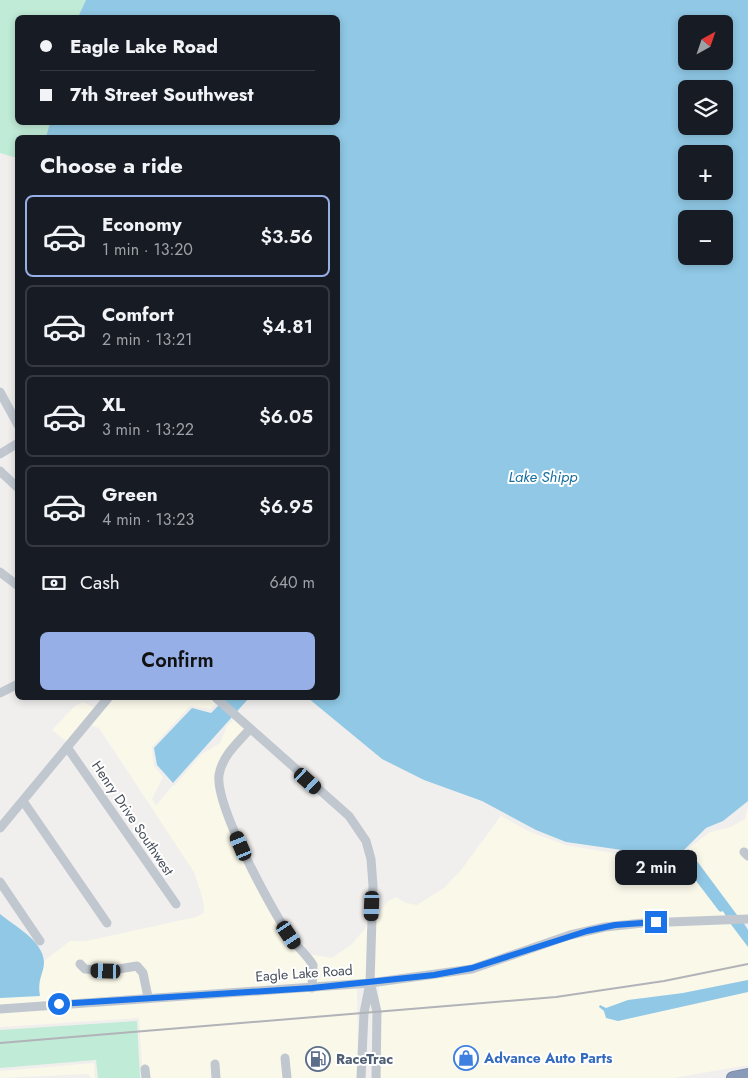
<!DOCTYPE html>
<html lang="en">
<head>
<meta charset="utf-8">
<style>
	body { margin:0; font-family:Jost,sans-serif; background:#20242c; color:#f1f3f6; height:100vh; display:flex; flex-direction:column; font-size:19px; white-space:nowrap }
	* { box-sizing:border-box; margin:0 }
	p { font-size:16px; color:#9ea1a6 }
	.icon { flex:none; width:28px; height:28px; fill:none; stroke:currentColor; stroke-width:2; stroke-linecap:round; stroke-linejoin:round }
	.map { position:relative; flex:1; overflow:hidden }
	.drawer { position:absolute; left:15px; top:135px; width:325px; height:565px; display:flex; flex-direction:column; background:#171b24; border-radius:8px; box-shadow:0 2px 8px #0003 }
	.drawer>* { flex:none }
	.top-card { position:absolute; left:15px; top:15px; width:325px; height:110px; border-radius:8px; box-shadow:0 2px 8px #0003; display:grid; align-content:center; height:110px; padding:0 25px; background:#171b24 }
	.needle { width:32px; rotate:40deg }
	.buttons { position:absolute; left:678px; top:15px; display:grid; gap:10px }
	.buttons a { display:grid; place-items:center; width:55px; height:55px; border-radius:8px; background:#171b24; box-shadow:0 2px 8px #0003; font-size:25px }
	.end { position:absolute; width:22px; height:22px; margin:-11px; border:6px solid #1a73e8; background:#fff; box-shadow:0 0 0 2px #fff }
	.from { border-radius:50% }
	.bubble { position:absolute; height:35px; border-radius:8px; background:#171b24; box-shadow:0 2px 8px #0003; font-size:16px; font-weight:600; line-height:35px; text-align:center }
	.car { position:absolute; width:15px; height:30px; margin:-15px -8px; border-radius:6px; box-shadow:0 0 4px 1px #0007; background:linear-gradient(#222 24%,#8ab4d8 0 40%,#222 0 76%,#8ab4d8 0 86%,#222 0) }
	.top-card b { display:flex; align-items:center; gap:18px; height:48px; font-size:19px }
	.top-card b+b { border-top:1px solid #363941 }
	.top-card i { width:12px; height:12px; background:#f1f3f6 }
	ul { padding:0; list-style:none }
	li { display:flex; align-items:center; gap:15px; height:82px; margin:0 10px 8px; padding:0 15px; border:2px solid #363941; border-radius:8px }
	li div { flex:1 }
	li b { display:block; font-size:19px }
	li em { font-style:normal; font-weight:600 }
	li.selected { border-color:#96afe6 }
	li>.icon { width:45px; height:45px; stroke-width:1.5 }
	h2 { padding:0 25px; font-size:22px; line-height:60px }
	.pay { display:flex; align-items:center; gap:12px; height:55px; padding:0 25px; font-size:19px }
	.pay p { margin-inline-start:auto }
	.primary-button { display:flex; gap:10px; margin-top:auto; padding:10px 25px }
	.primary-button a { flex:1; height:58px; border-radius:8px; background:#96afe6; color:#111; font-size:20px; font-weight:600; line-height:58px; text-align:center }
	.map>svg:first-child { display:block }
</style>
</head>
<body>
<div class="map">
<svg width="748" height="1078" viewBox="0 0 748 1078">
	<rect width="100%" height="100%" fill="#f1efee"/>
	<!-- commercial -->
	<path fill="#faf8e9" d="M113,698H210L217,703L210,709L190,706L152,747L154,766L163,777L152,799L156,806L172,786L175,785L202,754L220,743L227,726L234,719L245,729L216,781L286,938L310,966L309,984L150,994L146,971L141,965L106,967L86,966L83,959L76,962L79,970L84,973L134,970L138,972L143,994L0,1006V998L40,996L38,985L44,961L70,941H86L196,917L204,913L203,900L194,872L99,728L90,725Z
		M83,702L95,708L67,742L52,730L75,706Z
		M748,805V851L744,847L739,853L748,861V915H737L688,849L710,832L731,827L745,819Z
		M501,816L528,831L565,845L631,856L677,857L695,873L715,897L726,916L643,919L471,965L374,979L376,916L388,901L396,897L406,903L417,905L444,888L461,870Z
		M730,923L748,947V980L606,1008L603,1006L604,1014L618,1021L748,992V1065L673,1078H381L379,985L434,978L570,939L615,929Z
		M368,925L367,979L316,984L309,954L332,958L351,945Z
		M357,987L358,1078H290L287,1054L281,1055L283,1078H219L218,1060L212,1061L213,1078H149L148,1065L142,1066L139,1018L0,1027V1013Z
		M94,1063L95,1078H91L88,1074L0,1078V1071Z"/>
	<!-- green -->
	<path fill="#c0ebd6" d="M0,0H86L78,17L18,18V122L50,123L46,137L18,138L17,158L0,153Z
		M137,1021L140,1078H98L96,1060L0,1068V1030Z"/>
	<!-- water -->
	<path fill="#90c8e5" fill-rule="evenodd" d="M86,0H748V801L723,821L706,828L680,854L643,853L566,842L536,830L482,801L424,780L382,759L308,698H338V138L46,137L50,123L338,122V18L78,17ZM686,24H724V61H686ZM686,89H724V126H686ZM686,154H724V191H686ZM686,219H724V256H686Z
		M226,698H249L173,783L157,765L154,748L192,708L211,713Z
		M688,849L737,915L726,916L714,897L695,873L677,857L682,856Z
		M0,914C14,926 43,940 44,962C44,974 37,978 40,996L0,998Z
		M743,922L748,930V947L730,923Z
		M748,980V992L618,1021L606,1018L604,1011L599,1007L600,1005L606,1008L628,1000L683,993Z"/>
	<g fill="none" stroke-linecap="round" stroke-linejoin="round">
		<!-- canal -->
		<path stroke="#90c8e5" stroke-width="7" d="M680,854L721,908"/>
		<defs>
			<path id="highway" d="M733,1078L748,1075"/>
		</defs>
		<!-- highway casing -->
		<use href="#highway" stroke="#7586a5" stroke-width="14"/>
		<!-- minor -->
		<path stroke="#c0c7cf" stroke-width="9" d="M0,392L18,425
			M0,454L18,443
			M0,471L18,488
			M0,572L18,586
			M0,693L18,684
			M216,698L349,816L366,841L371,859L373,886L370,983L364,1013L361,1078
			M250,729C238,742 222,756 219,775C215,806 272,911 291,938C298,948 307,955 313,965L312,988
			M67,747L176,904
			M23,801L107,923
			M0,828L108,698
			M744,852L748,856
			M0,882L40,941
			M80,964L85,969L106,971L137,966L143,973L148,997
			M371,986L377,1012L376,1078
			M0,1009L370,983L472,969L570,935L605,927L643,923L748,919
			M285,1058L287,1078
			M215,1064L216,1078
			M145,1069L146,1078"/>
		<!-- highway -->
		<use href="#highway" stroke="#8a9bba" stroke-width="12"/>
		<!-- rail -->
		<path stroke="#b1b3b8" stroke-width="2" d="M0,1043L556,997L664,981L748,964"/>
	</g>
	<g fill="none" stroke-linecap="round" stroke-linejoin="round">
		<!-- route -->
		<path stroke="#1a73e8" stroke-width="6" d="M59,1004L312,988L434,975L472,968L587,931L615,925L656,922"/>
	</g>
	<!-- icons -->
	<defs>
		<symbol id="shop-ring" viewBox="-11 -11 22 22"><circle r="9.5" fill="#fff" stroke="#3f7fe0" stroke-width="1.5"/><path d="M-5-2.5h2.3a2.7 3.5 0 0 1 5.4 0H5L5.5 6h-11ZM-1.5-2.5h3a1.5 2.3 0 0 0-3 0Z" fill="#3f7fe0"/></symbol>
		<symbol id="fuel-ring" viewBox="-11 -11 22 22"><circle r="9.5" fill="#fff" stroke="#5c6f8a" stroke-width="1.5"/><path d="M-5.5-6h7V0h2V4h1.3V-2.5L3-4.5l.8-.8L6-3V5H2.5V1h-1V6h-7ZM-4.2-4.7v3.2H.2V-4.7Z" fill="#5c6f8a"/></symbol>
	</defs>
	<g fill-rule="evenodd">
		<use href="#shop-ring" x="452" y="1044" width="28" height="28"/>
		<use href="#fuel-ring" x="304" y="1045" width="28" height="28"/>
	</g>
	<g text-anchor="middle" stroke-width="4" stroke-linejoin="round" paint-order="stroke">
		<!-- street labels -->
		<g font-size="14" fill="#484f5a" stroke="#fff">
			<text transform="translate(133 818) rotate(56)" y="5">Henry Drive Southwest</text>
			<text transform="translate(304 973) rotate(-4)" y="5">Eagle Lake Road</text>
		</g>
		<!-- shop labels -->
		<g font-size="14" font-weight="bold" fill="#366cbe" stroke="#fff" text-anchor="start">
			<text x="484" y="1063">Advance Auto Parts</text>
		</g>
		<!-- service labels -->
		<g font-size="14" font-weight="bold" fill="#4e5e75" stroke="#fff" text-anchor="start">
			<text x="336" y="1064">RaceTrac</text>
		</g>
		<!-- water labels -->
		<g font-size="15" font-style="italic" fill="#17709e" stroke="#fff">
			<text x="543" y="482">Lake Shipp</text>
		</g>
	</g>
</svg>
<div class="buttons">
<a><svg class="needle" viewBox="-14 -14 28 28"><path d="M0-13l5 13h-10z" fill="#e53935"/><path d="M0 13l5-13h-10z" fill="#9ea1a6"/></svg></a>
<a><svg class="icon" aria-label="layers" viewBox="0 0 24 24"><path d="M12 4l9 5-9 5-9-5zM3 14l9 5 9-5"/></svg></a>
<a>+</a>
<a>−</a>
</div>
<i class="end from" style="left:59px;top:1004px"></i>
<i class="end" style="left:656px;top:922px"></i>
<div class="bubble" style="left:615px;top:850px;width:82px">2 min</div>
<i class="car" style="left:308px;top:781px;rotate:132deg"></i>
<i class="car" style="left:241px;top:846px;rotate:337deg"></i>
<i class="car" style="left:372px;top:906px;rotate:182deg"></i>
<i class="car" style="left:289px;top:935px;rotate:146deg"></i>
<i class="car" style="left:106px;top:971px;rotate:272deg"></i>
<div class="top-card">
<b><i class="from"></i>Eagle Lake Road</b>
<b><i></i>7th Street Southwest</b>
</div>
<section class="drawer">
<h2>Choose a ride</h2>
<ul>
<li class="selected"><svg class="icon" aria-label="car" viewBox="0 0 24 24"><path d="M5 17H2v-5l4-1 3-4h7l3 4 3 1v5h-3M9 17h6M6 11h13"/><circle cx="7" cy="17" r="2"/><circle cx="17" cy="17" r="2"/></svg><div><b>Economy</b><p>1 min · 13:20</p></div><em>$3.56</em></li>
<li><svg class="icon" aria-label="car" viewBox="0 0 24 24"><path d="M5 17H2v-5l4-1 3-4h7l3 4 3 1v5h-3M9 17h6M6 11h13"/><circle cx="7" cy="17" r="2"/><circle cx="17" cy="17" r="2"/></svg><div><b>Comfort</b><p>2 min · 13:21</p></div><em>$4.81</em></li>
<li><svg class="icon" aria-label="car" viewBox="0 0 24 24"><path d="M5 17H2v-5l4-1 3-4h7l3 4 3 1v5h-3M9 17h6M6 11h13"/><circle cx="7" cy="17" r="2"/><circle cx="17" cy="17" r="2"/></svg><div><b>XL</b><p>3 min · 13:22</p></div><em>$6.05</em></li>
<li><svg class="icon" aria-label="car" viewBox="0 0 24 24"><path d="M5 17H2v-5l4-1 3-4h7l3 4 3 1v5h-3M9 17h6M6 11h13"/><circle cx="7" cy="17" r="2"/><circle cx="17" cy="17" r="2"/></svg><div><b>Green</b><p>4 min · 13:23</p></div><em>$6.95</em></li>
</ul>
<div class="pay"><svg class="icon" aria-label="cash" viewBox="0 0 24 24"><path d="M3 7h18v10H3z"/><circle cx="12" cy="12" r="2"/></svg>Cash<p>640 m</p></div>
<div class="primary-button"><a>Confirm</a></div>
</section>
</div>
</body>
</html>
